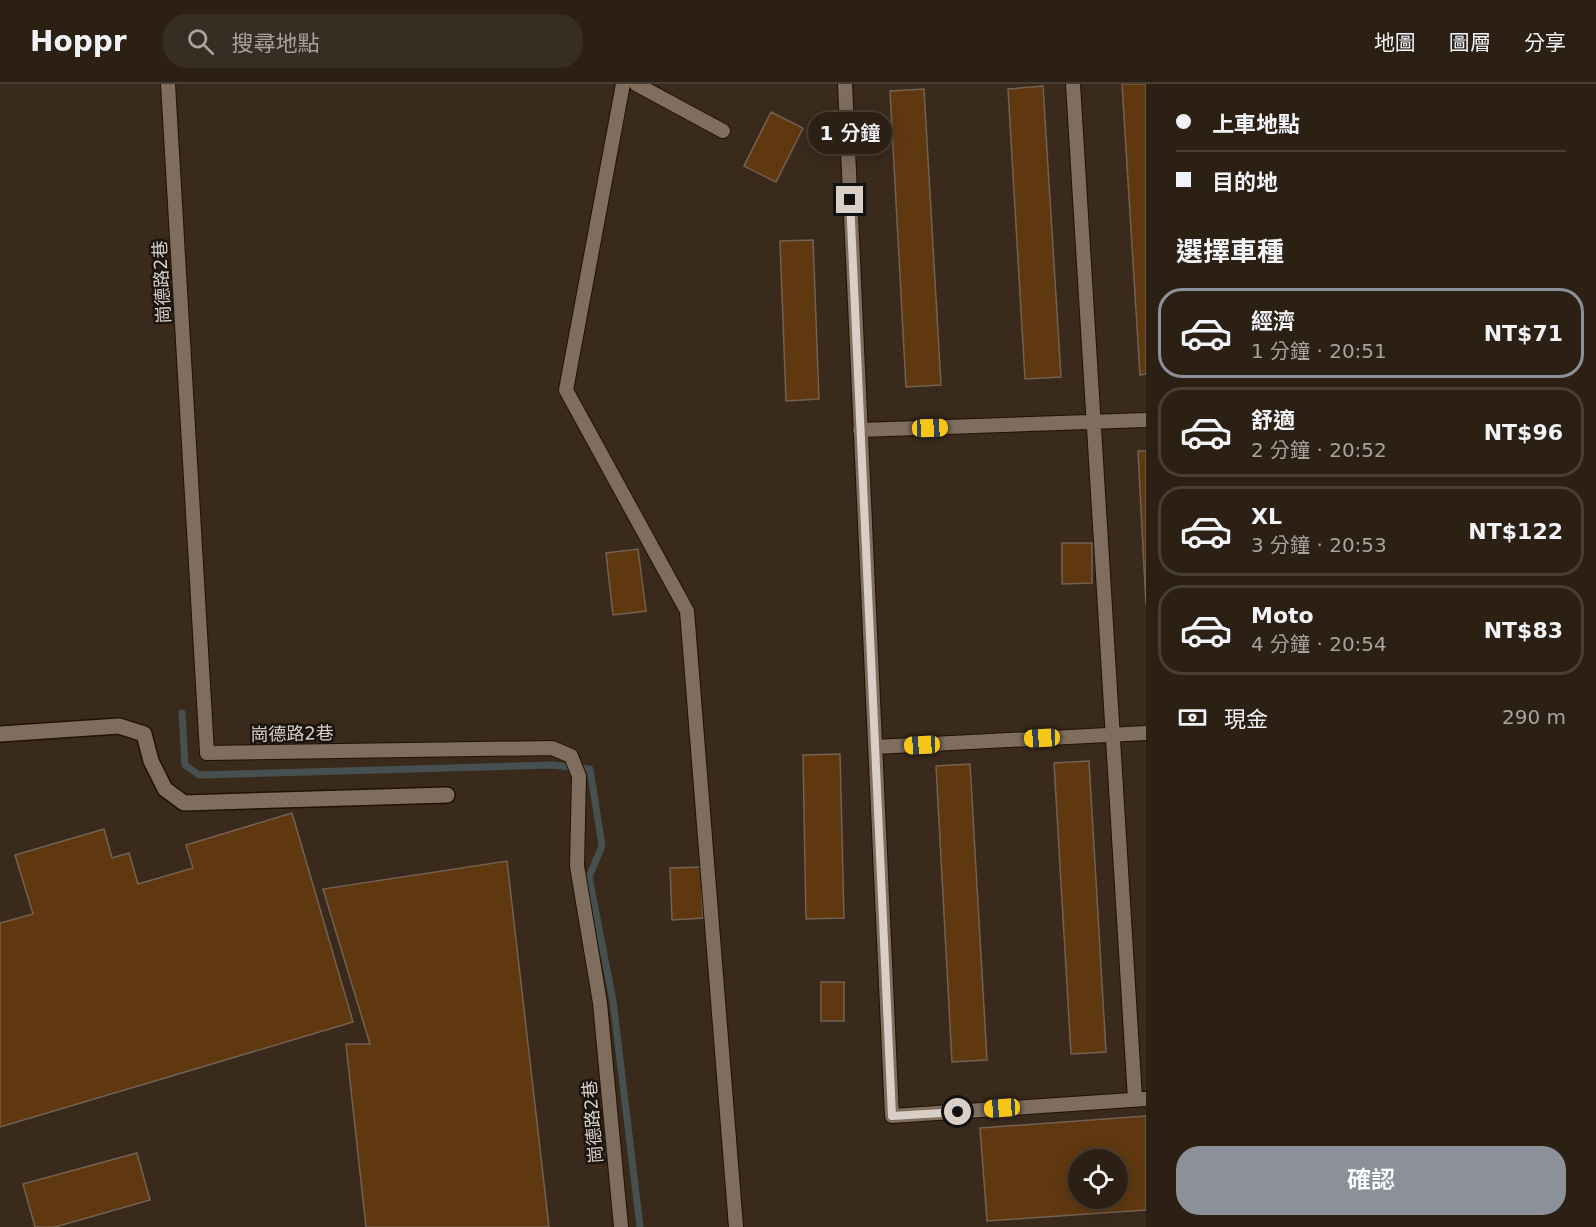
<!DOCTYPE html>
<html lang="zh-TW">
<head>
<meta charset="utf-8">
<style>
	body { margin:0; font-family:"DejaVu Sans","Noto Sans TC",sans-serif; background:#382d22; color:#f1f3f6; height:100vh; display:flex; flex-direction:column; font-size:22px; white-space:nowrap }
	* { box-sizing:border-box; margin:0 }
	p { font-size:20px; color:#a6a3a0 }
	.icon { flex:none; width:33px; height:33px; fill:none; stroke:currentColor; stroke-width:2; stroke-linecap:round; stroke-linejoin:round }
	.map { position:relative; flex:1; overflow:hidden }
	.details { display:flex; flex-direction:column; background:#2c2015; width:450px }
	.details>* { flex:none }
	.banner { display:grid; align-content:center; height:132px; padding:0 30px; background:#2c2015 }
	.fabs { position:absolute; left:1068px; top:1065px; display:grid; gap:12px }
	.fabs a { display:grid; place-items:center; width:60px; height:60px; border-radius:50%; background:#2c2015; box-shadow:0 3px 15px #0003,0 0 0 2px #483e34; font-size:30px }
	.end { position:absolute; width:27px; height:27px; margin:-14px; border:8px solid #d9cfc7; background:#111; box-shadow:0 0 0 3px #111 }
	.from { border-radius:50% }
	.bubble { position:absolute; height:42px; border-radius:21px; background:#2c2015; box-shadow:0 3px 15px #0003,0 0 0 2px #483e34; font-size:20px; font-weight:600; line-height:42px; text-align:center }
	.car { position:absolute; width:18px; height:36px; margin:-18px -9px; border-radius:8px; box-shadow:0 0 4px 2px #0007; background:linear-gradient(#f5c518 24%,#345 0 40%,#f5c518 0 76%,#345 0 86%,#f5c518 0) }
	.banner b { display:flex; align-items:center; gap:21px; height:57px; font-size:22px }
	.banner b+b { border-top:2px solid #483e34 }
	.banner i { width:15px; height:15px; background:#f1f3f6 }
	ul { padding:0; list-style:none }
	li { display:flex; align-items:center; gap:18px; height:90px; margin:0 12px 9px; padding:0 18px; border:3px solid #483e34; border-radius:24px }
	li div { flex:1 }
	li b { display:block; font-size:22px }
	li em { font-style:normal; font-weight:600 }
	li.current { border-color:#8c9099 }
	li>.icon { width:54px; height:54px; stroke-width:1.5 }
	h2 { padding:0 30px; font-size:27px; line-height:72px }
	.pay { display:flex; align-items:center; gap:15px; height:66px; padding:0 30px; font-size:22px }
	.pay p { margin-inline-start:auto }
	.action { display:flex; gap:12px; margin-top:auto; padding:12px 30px }
	.action a { flex:1; height:69px; border-radius:24px; background:#8c9099; color:#fff; font-size:24px; font-weight:600; line-height:69px; text-align:center }
	header { display:flex; align-items:center; gap:36px; box-sizing:border-box; height:84px; padding:0 30px; background:#2c2015; border-bottom:2px solid #483e34 }
	header strong { font-size:28px }
	nav { display:flex; gap:33px; margin-inline-start:auto; font-size:21px }
	.search { width:420px; height:54px; background:#382d22; display:flex; align-items:center; gap:15px; box-sizing:border-box; padding:0 21px; border-radius:24px; color:#a6a3a0; font-size:22px }
	main { display:flex; flex:1; min-height:0 }
	.map>svg:first-child { display:block }
</style>
</head>
<body>
<header>
<strong>Hoppr</strong>
<div class="search"><svg class="icon" aria-label="search" viewBox="0 0 24 24"><circle cx="10" cy="10" r="6"/><path d="M15 15l6 6"/></svg>搜尋地點</div>
<nav><a>地圖</a><a>圖層</a><a>分享</a></nav>
</header>
<main>
<div class="map">
<svg width="1146" height="1143" viewBox="0 0 1146 1143">
	<rect width="100%" height="100%" fill="#3a2a1c"/>
	<g fill="none" stroke-linecap="round" stroke-linejoin="round">
		<!-- stream -->
		<path stroke="#475051" stroke-width="7" d="M182,629L185,681L199,691L552,681L590,685L602,762L589,793L613,917L640,1143"/>
	</g>
	<!-- building -->
	<path fill="#5f3810" stroke="#736152" stroke-width="1.5" fill-rule="evenodd" d="M1122,0H1146V290L1140,291Z
		M1043,2L1061,293L1025,295L1008,5Z
		M924,5L941,301L906,303L890,7Z
		M771,28L803,44L776,98L744,82Z
		M813,156L819,315L786,317L780,157Z
		M1138,367H1146V521Z
		M1062,459H1092V499L1062,500Z
		M638,465L646,527L613,531L606,469Z
		M840,670L844,834L806,835L803,671Z
		M1089,677L1106,968L1071,970L1054,679Z
		M970,680L987,976L952,978L936,682Z
		M292,729L353,938L0,1043V839L33,830L15,771L104,745L112,774L129,769L138,800L193,784L186,761Z
		M507,777L549,1143H366L346,960H370L323,805Z
		M701,783L703,834L672,836L670,784Z
		M821,898H844V937H821Z
		M1146,1032V1126L987,1137L980,1044ZM1078,1076H1118V1114H1078Z
		M137,1069L150,1116L55,1143H35L23,1100Z"/>
	<g fill="none" stroke-linecap="round" stroke-linejoin="round">
		<defs>
			<path id="service" d="M168,0L207,669L552,664L571,672L579,692L577,782L600,919L621,1143
				M623,0L566,306L687,527L736,1143
				M636,0L723,47
				M845,0L892,1032L1146,1015
				M1073,0L1135,1015
				M860,346L1146,336
				M875,663L1146,649"/>
			<path id="minor" d="M0,650L119,642L144,650L151,677L165,705L184,719L447,711"/>
		</defs>
		<!-- service casing -->
		<use href="#service" stroke="#201206" stroke-width="16"/>
		<!-- minor casing -->
		<use href="#minor" stroke="#201206" stroke-width="18"/>
		<!-- service -->
		<use href="#service" stroke="#7f6d5d" stroke-width="14"/>
		<!-- minor -->
		<use href="#minor" stroke="#7f6d5d" stroke-width="15"/>
	</g>
	<g fill="none" stroke-linecap="round" stroke-linejoin="round">
		<!-- route -->
		<path stroke="#d9cfc7" stroke-width="8" d="M850,116L892,1032L958,1028"/>
	</g>
	<g text-anchor="middle" stroke-width="5" stroke-linejoin="round" paint-order="stroke">
		<!-- street labels -->
		<g font-size="18" fill="#d9cfc7" stroke="#1b140e">
			<text transform="translate(162 198) rotate(-93)" y="6">崗德路2巷</text>
			<text transform="translate(292 650) rotate(-1)" y="6">崗德路2巷</text>
			<text transform="translate(593 1038) rotate(-95)" y="6">崗德路2巷</text>
		</g>
	</g>
</svg>
<div class="fabs">
<a><svg class="icon" aria-label="locate" viewBox="0 0 24 24"><circle cx="12" cy="12" r="6"/><path d="M12 2v4M12 18v4M2 12h4M18 12h4"/></svg></a>
</div>
<i class="end from" style="left:958px;top:1028px"></i>
<i class="end" style="left:850px;top:116px"></i>
<div class="bubble" style="left:808px;top:28px;width:84px">1 分鐘</div>
<i class="car" style="left:930px;top:344px;rotate:88deg"></i>
<i class="car" style="left:1042px;top:654px;rotate:267deg"></i>
<i class="car" style="left:922px;top:661px;rotate:267deg"></i>
<i class="car" style="left:1002px;top:1024px;rotate:266deg"></i>
</div>
<section class="details">
<div class="banner">
<b><i class="from"></i>上車地點</b>
<b><i></i>目的地</b>
</div>
<h2>選擇車種</h2>
<ul>
<li class="current"><svg class="icon" aria-label="car" viewBox="0 0 24 24"><path d="M5 17H2v-5l4-1 3-4h7l3 4 3 1v5h-3M9 17h6M6 11h13"/><circle cx="7" cy="17" r="2"/><circle cx="17" cy="17" r="2"/></svg><div><b>經濟</b><p>1 分鐘 · 20:51</p></div><em>NT$71</em></li>
<li><svg class="icon" aria-label="car" viewBox="0 0 24 24"><path d="M5 17H2v-5l4-1 3-4h7l3 4 3 1v5h-3M9 17h6M6 11h13"/><circle cx="7" cy="17" r="2"/><circle cx="17" cy="17" r="2"/></svg><div><b>舒適</b><p>2 分鐘 · 20:52</p></div><em>NT$96</em></li>
<li><svg class="icon" aria-label="car" viewBox="0 0 24 24"><path d="M5 17H2v-5l4-1 3-4h7l3 4 3 1v5h-3M9 17h6M6 11h13"/><circle cx="7" cy="17" r="2"/><circle cx="17" cy="17" r="2"/></svg><div><b>XL</b><p>3 分鐘 · 20:53</p></div><em>NT$122</em></li>
<li><svg class="icon" aria-label="car" viewBox="0 0 24 24"><path d="M5 17H2v-5l4-1 3-4h7l3 4 3 1v5h-3M9 17h6M6 11h13"/><circle cx="7" cy="17" r="2"/><circle cx="17" cy="17" r="2"/></svg><div><b>Moto</b><p>4 分鐘 · 20:54</p></div><em>NT$83</em></li>
</ul>
<div class="pay"><svg class="icon" aria-label="cash" viewBox="0 0 24 24"><path d="M3 7h18v10H3z"/><circle cx="12" cy="12" r="2"/></svg>現金<p>290 m</p></div>
<div class="action"><a>確認</a></div>
</section>
</main>
</body>
</html>
